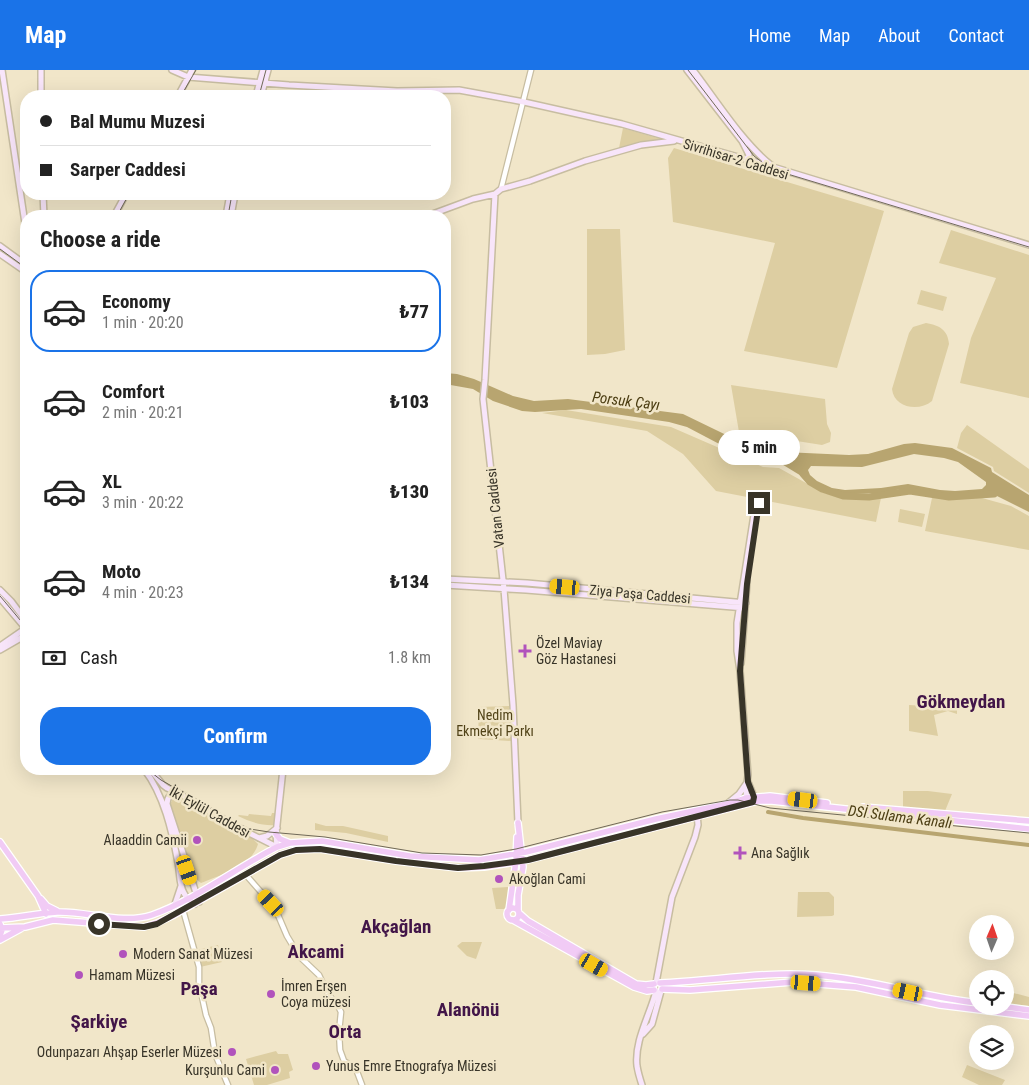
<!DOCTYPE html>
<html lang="en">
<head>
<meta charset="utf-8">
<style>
	body { margin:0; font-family:"Roboto Condensed",sans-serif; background:#f6f6f6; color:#222; height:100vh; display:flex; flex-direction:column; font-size:19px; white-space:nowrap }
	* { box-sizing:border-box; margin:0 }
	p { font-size:16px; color:#767676 }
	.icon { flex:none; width:28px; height:28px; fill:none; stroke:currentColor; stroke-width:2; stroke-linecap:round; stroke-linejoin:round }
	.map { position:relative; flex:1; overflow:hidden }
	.panel { position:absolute; left:20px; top:140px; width:431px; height:565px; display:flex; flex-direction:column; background:#fff; border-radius:20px; box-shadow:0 5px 20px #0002 }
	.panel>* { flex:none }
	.top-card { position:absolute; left:20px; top:20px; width:431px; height:110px; border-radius:20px; box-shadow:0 5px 20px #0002; display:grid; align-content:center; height:110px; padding:0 20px; background:#fff }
	.needle { width:32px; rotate:2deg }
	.controls { position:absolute; left:969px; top:845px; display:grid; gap:10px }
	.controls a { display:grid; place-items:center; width:45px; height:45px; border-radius:50%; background:#fff; box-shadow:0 5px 20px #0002; font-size:25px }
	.end { position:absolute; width:22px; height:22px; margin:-11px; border:6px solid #383428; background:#fff; box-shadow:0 0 0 2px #fff }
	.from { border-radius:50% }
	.bubble { position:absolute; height:35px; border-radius:18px; background:#fff; box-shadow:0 5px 20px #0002; font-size:16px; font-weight:800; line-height:35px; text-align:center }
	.car { position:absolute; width:15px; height:30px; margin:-15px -8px; border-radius:6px; box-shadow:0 0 4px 1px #0007; background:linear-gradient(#f5c518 24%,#345 0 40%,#f5c518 0 76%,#345 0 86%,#f5c518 0) }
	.top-card b { display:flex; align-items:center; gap:18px; height:48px; font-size:19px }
	.top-card b+b { border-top:1px solid #e0e0e0 }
	.top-card i { width:12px; height:12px; background:#222 }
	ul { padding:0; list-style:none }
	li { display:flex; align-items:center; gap:15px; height:82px; margin:0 10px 8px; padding:0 10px; border:2px solid transparent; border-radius:20px }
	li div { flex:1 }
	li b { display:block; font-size:19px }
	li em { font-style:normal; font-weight:800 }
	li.on { border-color:#1a73e8 }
	li>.icon { width:45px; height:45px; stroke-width:1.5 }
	h2 { padding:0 20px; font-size:22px; line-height:60px }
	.pay { display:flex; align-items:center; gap:12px; height:55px; padding:0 20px; font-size:19px }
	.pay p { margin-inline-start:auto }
	.action { display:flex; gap:10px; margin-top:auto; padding:10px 20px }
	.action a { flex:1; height:58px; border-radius:20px; background:#1a73e8; color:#fff; font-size:20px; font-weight:800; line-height:58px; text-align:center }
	header { display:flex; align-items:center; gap:30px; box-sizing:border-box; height:70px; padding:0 25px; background:#1a73e8; color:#fff }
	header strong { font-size:24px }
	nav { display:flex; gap:28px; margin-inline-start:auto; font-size:18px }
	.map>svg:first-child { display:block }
</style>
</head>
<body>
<header>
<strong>Map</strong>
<nav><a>Home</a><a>Map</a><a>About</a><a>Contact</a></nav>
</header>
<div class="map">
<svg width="1029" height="1015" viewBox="0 0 1029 1015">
	<rect width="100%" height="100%" fill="#f1e6c9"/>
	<!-- green -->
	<path fill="#ddcea2" d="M623,58L661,69L619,78Z
		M674,78L884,141L837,298L744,281L775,173L673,152L668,88Z
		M587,159H620L625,280L605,284L587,285Z
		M951,160L1029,185V328L960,313L971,268L996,208L939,193Z
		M921,220L947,227L943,241L917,234Z
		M926,253C939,255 948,260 949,274L932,331C919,342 894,338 892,319L909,263L913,257Z
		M731,315L825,329L827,354L831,363L830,372L822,375L739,362Z
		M566,340L671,357L763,397L779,398L824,423L851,428H881L876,452L716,421L683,384L647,361L542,343Z
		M967,355L1029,399V423L994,401L993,397L957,378L961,363Z
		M932,428H982L1011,436L1029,446V480L925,461Z
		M900,439L925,444L922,457L898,452Z
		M909,635L957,638V644L948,641L934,645L938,666L909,661Z
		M509,636L512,671L478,669L479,637Z
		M903,721H928L952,724L945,741L903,737Z
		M177,726L251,767L258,774C252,796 220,805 201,813L196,809L176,760L169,737L173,728Z
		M272,743H276V755C263,756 250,752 238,746L239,745L248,746L249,744L271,746Z
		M315,753L326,756H343L388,766V772L346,763L315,760Z
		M508,817L507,836L504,839H496L492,818Z
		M798,822H829L834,827V845L832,846L797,847Z
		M462,872H482L476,889L467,886L457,876Z
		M218,875L222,892L200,897L197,880Z
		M1006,921L1029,927V936L1005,933Z
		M276,981L278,984H288L293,1000L289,1002L290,1008L267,1015H254L246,989Z
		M967,995L1005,1010L1002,1015H979L962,1007Z"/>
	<!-- water -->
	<path fill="#b8a570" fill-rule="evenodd" d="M445,303L457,304L474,309L513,326L534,331L568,329L683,344L751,377L761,381L849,385L868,384L904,374L915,373L952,378L991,398L992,402L1029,425V442L997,426L981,424L941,425L913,419H901L882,423L847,424L836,423L821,418L780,393L760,392L744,387L687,357L669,352L581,339L535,342L522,341L493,331L473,319L445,314ZM914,384L944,388L958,392L986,412V415L982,419L955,421L940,420L908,414L881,418L845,420L832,418L817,411L810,405L808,400L811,396L862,397Z"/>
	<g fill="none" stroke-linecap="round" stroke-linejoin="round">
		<!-- canal -->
		<path stroke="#b8a570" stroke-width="4" d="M768,742L803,748L1029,775"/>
		<!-- river -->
		<path stroke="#b8a570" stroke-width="7" d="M803,404L810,412L822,419L843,426L869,427L910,421L949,427L994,424"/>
		<defs>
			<path id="tertiary" d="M501,119L531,0
				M246,805L275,838L287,866L299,886L319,905L328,924L338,936L341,942L339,962L340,980L344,991L356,999L362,1015
				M183,840L199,897V913L206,945L211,958L215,984L228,1015"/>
			<path id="secondary" d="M2,0L26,160
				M172,0L188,7L289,15L397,21L459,20L524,32L622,54L773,97L1029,175
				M687,0L742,71L749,85L747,90
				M693,0C716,30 742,72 771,95
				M41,26V0
				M178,26L192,0
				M256,26L263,0
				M261,26L268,0
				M43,124L44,146
				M495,124L485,310L483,329L504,519L513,635L518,753
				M114,146L126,124
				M226,146L230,124
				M231,146L235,124
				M427,146L473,129L495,124L501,119L530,111L585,91L641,75L674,71
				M0,176L26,195
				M0,184L26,202
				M24,194L26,176
				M445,509L527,513L746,533
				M445,515L526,520L745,538
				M0,520L11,531L26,551
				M0,528L26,559
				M0,576L26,558
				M0,580L26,565
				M741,593L747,512
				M144,699C164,725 172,761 178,793C180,803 179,815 184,823C186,828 190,831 195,834
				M150,699L163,715L167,718L181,724L237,757L277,777
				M748,712L754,727L753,730
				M178,724C171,723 167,727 167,734L199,832
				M747,731L746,720L748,705L740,601L737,581V553L756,432
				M728,733L739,724L746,714
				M259,768L267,766L277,758
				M277,777L276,764L283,699
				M175,834L181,816
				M656,913L672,827L695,767L698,755L697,743
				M643,964L652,954L661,921
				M642,1015C640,1009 638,1002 637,996C634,971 650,945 656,921"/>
			<path id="primary" d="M863,737L1029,751
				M518,753L523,797L518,825V840
				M276,764L280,769L290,773
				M0,772L38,826L46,844
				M41,829L47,836L57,841
				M507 844a6 6 0 1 1 12 0a6 6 0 1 1-12 0Z
				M509,840L516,791L517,767
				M519,843L528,851L636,914L646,915L654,914
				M0,849C19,848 38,843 57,842C88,841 122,855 152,845C195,830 236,798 277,777L290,773L322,771L410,786L479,790L526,782L656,749L727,734L746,728L770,726L827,733
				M513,850L634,917L647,921L654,920
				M0,854L2,860L0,866
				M0,858L25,857L53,850L144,857L157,853L172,846L280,785L296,780L320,779L396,791L458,798L484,797L528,790L758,731H772L1029,759
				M0,870L22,858
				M660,913C712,911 765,901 816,905C871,909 923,927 978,933
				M662,919L690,920L793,912L856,917L940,935L1029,946
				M1000,936L1029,940"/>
		</defs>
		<!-- tertiary casing -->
		<use href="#tertiary" stroke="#c7bda1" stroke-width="7"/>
		<!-- secondary casing -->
		<use href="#secondary" stroke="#c7bda1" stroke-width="8"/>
		<!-- primary casing -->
		<use href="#primary" stroke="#fff" stroke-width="8"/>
		<!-- tertiary -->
		<use href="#tertiary" stroke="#fff" stroke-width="4.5"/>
		<!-- secondary -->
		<use href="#secondary" stroke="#f8e5fa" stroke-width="5"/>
		<!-- primary -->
		<use href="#primary" stroke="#f1cbf5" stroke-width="5.5"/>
		<!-- tram -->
		<path stroke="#706958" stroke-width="1" d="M688,0L754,86L771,99L1029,177
			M181,26L196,0
			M259,26L266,0
			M117,146L129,124
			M228,146L232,124
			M0,179L26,198
			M0,526L26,557
			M147,699L161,710L233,751L250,759L269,762L325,767L422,783L481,785L516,779L662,742L730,730H738L770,738L1029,763"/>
	</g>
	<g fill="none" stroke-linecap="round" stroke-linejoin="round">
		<!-- route -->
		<path stroke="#383428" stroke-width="6" d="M99,854L144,857L157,854L280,785L296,780L320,779L396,791L458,798L484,796L528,790L753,732L754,727L748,712L740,601L747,514L759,433"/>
	</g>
	<!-- markers -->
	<g fill="#b153bc" stroke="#f1e6c9" stroke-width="2">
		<path d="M522.5 573.5h5v5h5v5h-5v5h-5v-5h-5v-5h5z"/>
		<circle cx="197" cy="770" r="5"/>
		<path d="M737.5 775.5h5v5h5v5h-5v5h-5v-5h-5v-5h5z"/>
		<circle cx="499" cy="809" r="5"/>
		<circle cx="123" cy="884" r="5"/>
		<circle cx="79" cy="905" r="5"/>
		<circle cx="271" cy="924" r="5"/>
		<circle cx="232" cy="982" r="5"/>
		<circle cx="316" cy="996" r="5"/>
		<circle cx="275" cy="1000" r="5"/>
	</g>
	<g text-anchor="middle" stroke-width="5" stroke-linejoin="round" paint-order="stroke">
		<!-- street labels -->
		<g font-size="14" fill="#383428" stroke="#f1e6c9">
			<text transform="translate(736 89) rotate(17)" y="5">Sivrihisar-2 Caddesi</text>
			<text transform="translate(495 438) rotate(-96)" y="5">Vatan Caddesi</text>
			<text transform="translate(640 524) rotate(5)" y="5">Ziya Paşa Caddesi</text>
			<text transform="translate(210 742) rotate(29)" y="5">İki Eylül Caddesi</text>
		</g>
		<!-- poi labels -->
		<g font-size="14" fill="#383428" stroke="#f1e6c9" text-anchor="start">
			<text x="536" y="578">Özel Maviay<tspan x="536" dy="16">Göz Hastanesi</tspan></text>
			<text x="187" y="775" text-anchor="end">Alaaddin Camii</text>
			<text x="751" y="788">Ana Sağlık</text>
			<text x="509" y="814">Akoğlan Cami</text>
			<text x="133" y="889">Modern Sanat Müzesi</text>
			<text x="89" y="910">Hamam Müzesi</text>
			<text x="281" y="921">İmren Erşen<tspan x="281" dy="16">Coya müzesi</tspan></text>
			<text x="222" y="987" text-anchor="end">Odunpazarı Ahşap Eserler Müzesi</text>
			<text x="326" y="1001">Yunus Emre Etnografya Müzesi</text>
			<text x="265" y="1005" text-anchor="end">Kurşunlu Cami</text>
		</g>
		<!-- park labels -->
		<g font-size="14" fill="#514318" stroke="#f1e6c9">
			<text x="495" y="650">Nedim<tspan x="495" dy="16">Ekmekçi Parkı</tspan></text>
		</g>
		<!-- water labels -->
		<g font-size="15" font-style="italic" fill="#4b3d12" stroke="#f1e6c9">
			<text transform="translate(626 331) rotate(7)" y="5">Porsuk Çayı</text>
			<text transform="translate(900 747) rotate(7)" y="5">DSİ Sulama Kanalı</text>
		</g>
		<!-- district labels -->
		<g font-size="19" font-weight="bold" fill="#421548" stroke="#f1e6c9">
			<text x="961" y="638">Gökmeydan</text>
			<text x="396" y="863">Akçağlan</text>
			<text x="316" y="888">Akcami</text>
			<text x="199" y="925">Paşa</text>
			<text x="468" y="946">Alanönü</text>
			<text x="99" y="958">Şarkiye</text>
			<text x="345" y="968">Orta</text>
		</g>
	</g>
</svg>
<div class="controls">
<a><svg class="needle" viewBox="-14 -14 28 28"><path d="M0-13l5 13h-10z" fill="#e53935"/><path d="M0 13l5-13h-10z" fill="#767676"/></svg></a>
<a><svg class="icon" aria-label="locate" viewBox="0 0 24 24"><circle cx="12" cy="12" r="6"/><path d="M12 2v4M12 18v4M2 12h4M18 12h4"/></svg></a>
<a><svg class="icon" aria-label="layers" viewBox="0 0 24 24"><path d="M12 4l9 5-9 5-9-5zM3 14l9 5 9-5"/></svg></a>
</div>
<i class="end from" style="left:99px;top:854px"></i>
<i class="end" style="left:759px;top:433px"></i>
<div class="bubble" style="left:718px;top:360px;width:82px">5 min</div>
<i class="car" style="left:565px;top:517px;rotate:275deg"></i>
<i class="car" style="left:803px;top:730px;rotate:277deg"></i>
<i class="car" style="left:187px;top:800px;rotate:161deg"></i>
<i class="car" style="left:271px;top:833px;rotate:317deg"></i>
<i class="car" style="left:594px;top:895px;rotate:120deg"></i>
<i class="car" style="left:806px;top:913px;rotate:94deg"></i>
<i class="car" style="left:908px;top:922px;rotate:282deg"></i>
<div class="top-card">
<b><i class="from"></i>Bal Mumu Muzesi</b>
<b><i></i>Sarper Caddesi</b>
</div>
<section class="panel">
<h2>Choose a ride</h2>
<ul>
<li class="on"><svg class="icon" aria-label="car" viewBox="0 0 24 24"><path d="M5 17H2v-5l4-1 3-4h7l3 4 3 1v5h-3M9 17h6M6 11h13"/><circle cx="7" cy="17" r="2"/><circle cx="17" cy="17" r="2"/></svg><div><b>Economy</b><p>1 min · 20:20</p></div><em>₺77</em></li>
<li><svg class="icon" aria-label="car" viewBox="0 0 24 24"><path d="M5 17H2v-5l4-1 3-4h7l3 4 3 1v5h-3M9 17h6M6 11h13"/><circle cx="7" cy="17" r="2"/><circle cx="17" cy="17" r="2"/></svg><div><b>Comfort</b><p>2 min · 20:21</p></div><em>₺103</em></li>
<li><svg class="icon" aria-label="car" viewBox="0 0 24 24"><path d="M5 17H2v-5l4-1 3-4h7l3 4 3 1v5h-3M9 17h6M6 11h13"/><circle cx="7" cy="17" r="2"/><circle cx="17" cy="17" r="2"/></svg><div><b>XL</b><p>3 min · 20:22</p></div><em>₺130</em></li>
<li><svg class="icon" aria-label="car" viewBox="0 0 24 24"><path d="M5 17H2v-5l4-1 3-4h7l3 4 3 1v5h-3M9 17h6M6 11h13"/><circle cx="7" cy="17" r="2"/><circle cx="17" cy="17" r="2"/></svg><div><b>Moto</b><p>4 min · 20:23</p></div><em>₺134</em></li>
</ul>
<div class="pay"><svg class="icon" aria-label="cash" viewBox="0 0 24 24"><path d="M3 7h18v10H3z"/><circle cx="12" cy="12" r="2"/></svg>Cash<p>1.8 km</p></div>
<div class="action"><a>Confirm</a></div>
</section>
</div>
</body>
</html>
